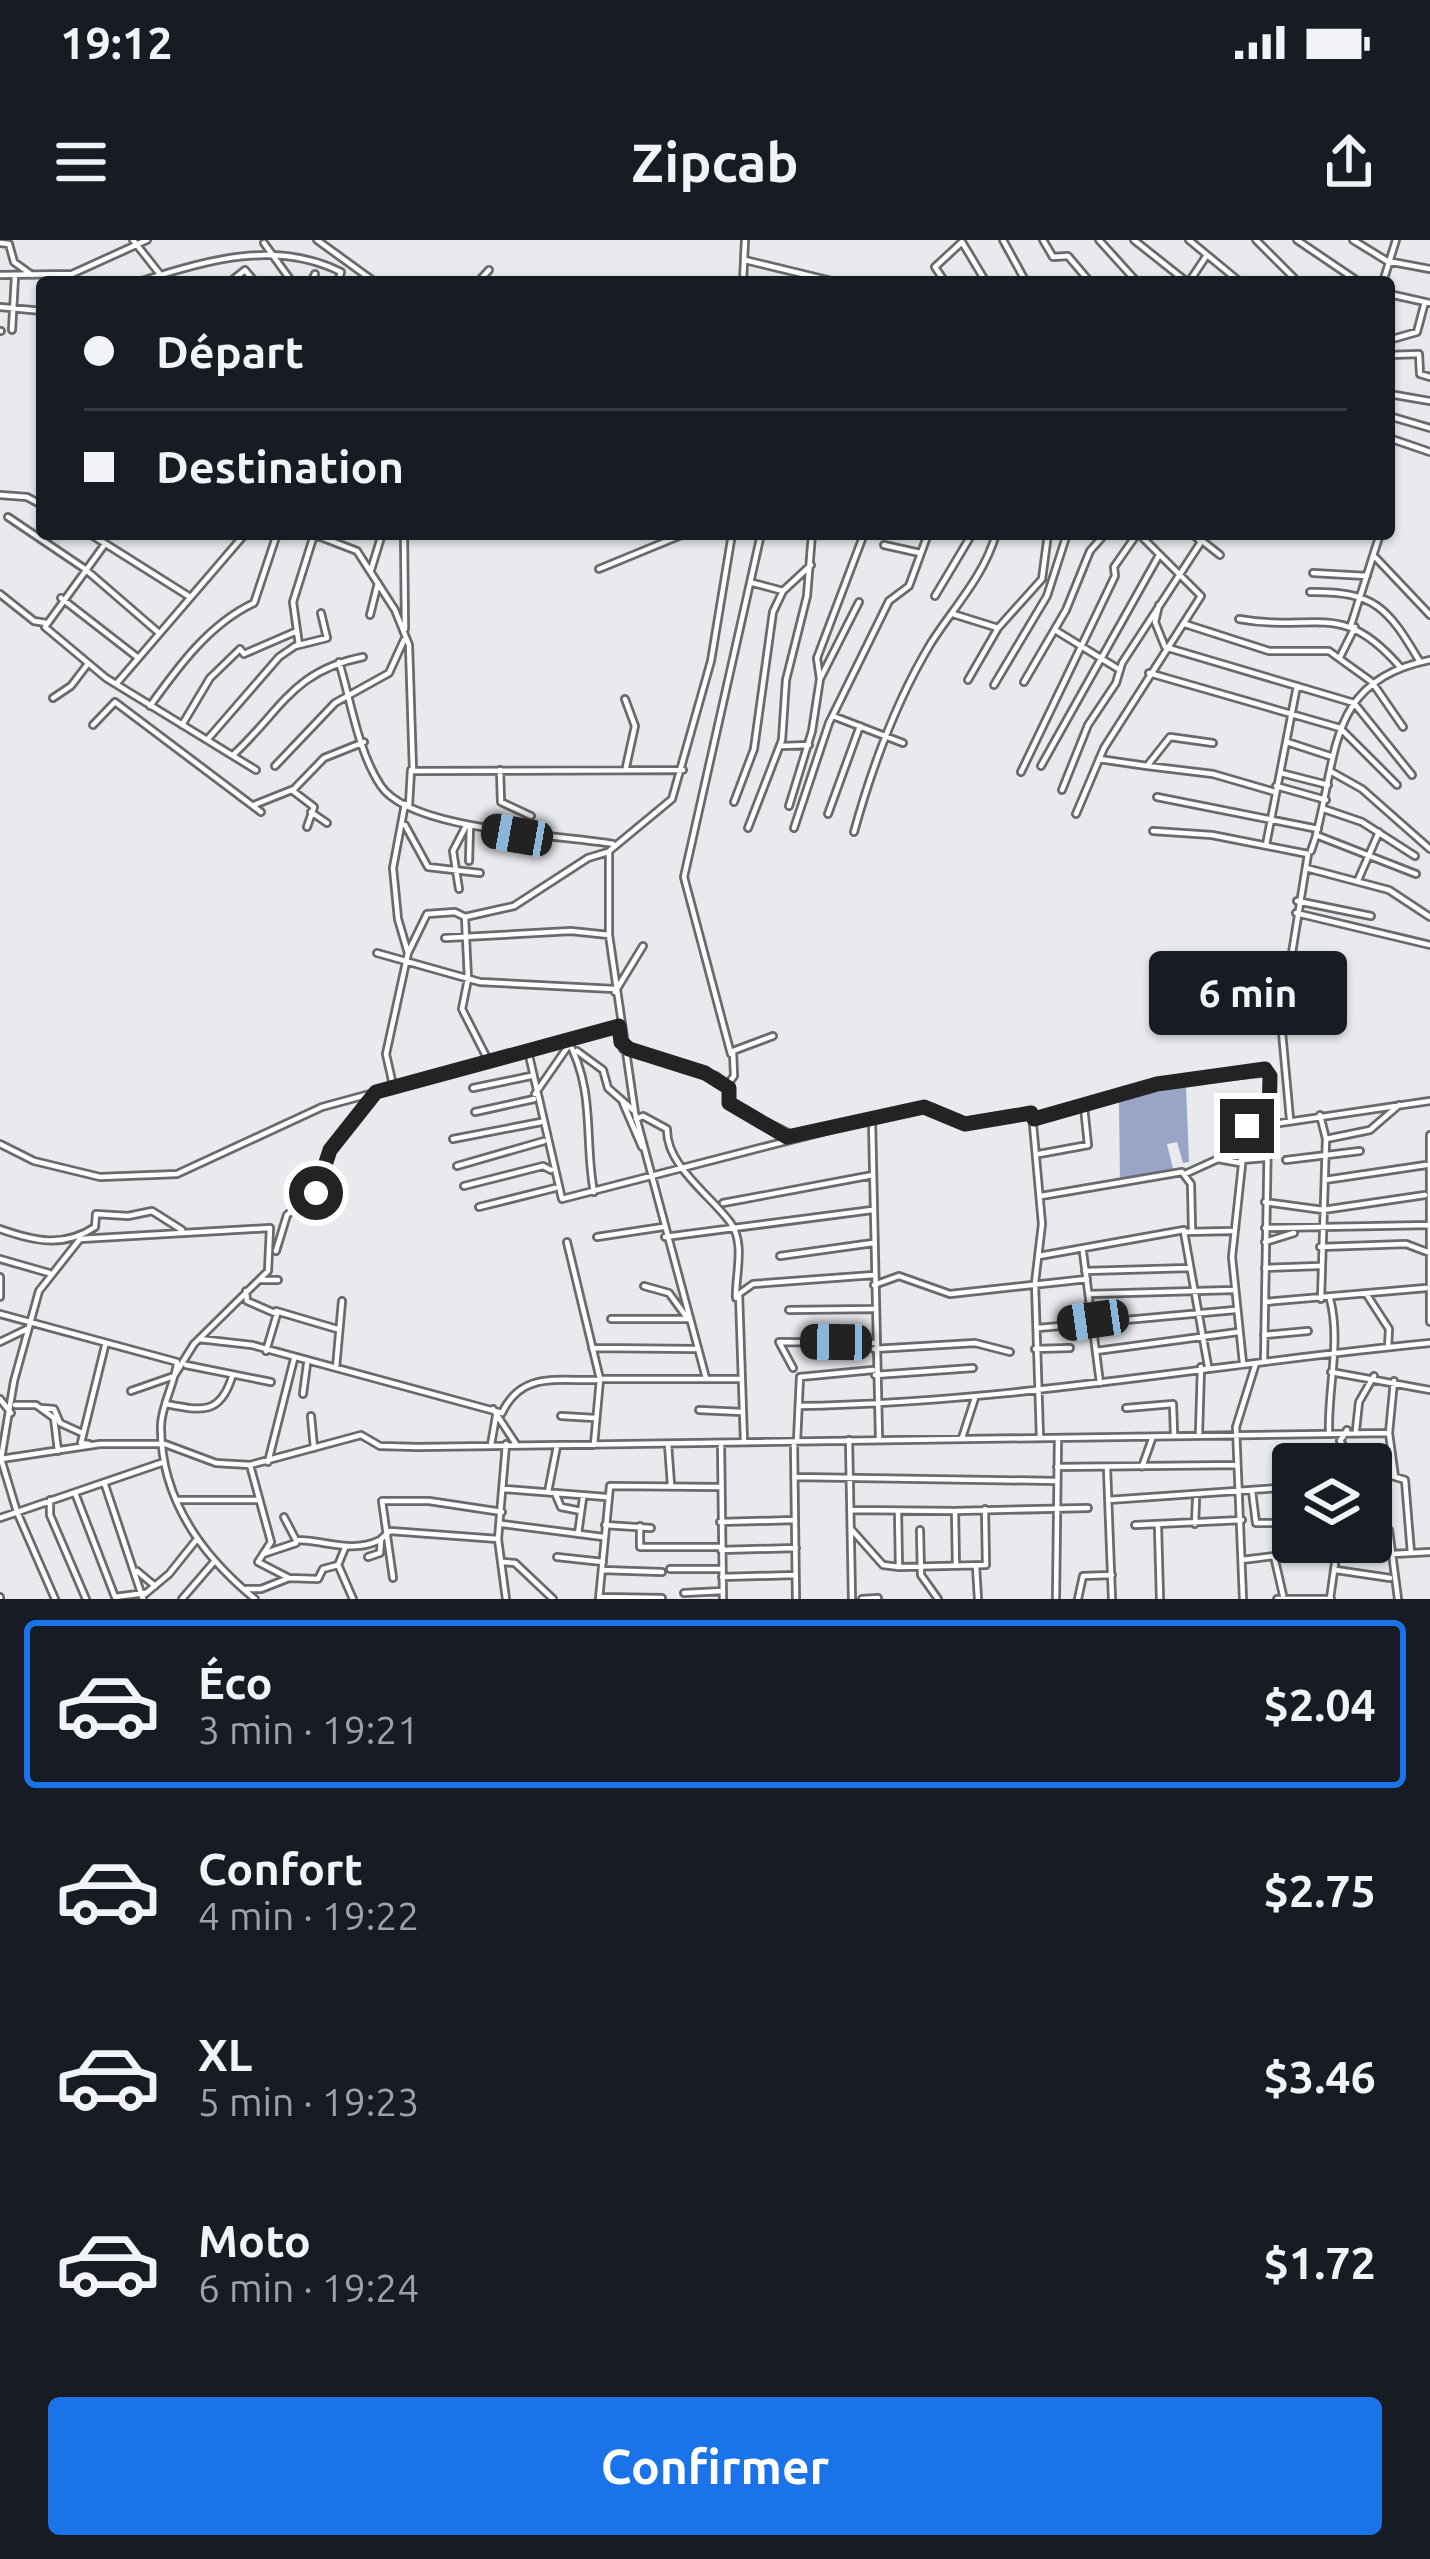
<!DOCTYPE html>
<html lang="fr">
<head>
<meta charset="utf-8">
<style>
	body { margin:0; font-family:Ubuntu,sans-serif; background:#242831; color:#f1f3f6; height:100vh; display:flex; flex-direction:column; font-size:45px; white-space:nowrap }
	* { box-sizing:border-box; margin:0 }
	p { font-size:39px; color:#9ea1a6 }
	.icon { flex:none; width:66px; height:66px; fill:none; stroke:currentColor; stroke-width:2; stroke-linecap:round; stroke-linejoin:round }
	.map { position:relative; height:1359px; overflow:hidden }
	.panel { display:flex; flex-direction:column; background:#171b24; flex:1 }
	.panel>* { flex:none }
	.banner { position:absolute; left:36px; top:36px; width:1359px; height:264px; border-radius:12px; box-shadow:0 3px 9px #0004; display:grid; align-content:center; height:264px; padding:0 48px; background:#171b24 }
	.buttons { position:absolute; left:1272px; top:1203px; display:grid; gap:24px }
	.buttons a { display:grid; place-items:center; width:120px; height:120px; border-radius:12px; background:#171b24; box-shadow:0 3px 9px #0004; font-size:60px }
	.end { position:absolute; width:54px; height:54px; margin:-27px; border:15px solid #232325; background:#fff; box-shadow:0 0 0 6px #fff }
	.from { border-radius:50% }
	.bubble { position:absolute; height:84px; border-radius:12px; background:#171b24; box-shadow:0 3px 9px #0004; font-size:39px; font-weight:600; line-height:84px; text-align:center }
	.car { position:absolute; width:36px; height:72px; margin:-36px -18px; border-radius:15px; box-shadow:0 0 9px 3px #0007; background:linear-gradient(#222 24%,#8ab4d8 0 40%,#222 0 76%,#8ab4d8 0 86%,#222 0) }
	.banner b { display:flex; align-items:center; gap:42px; height:114px; font-size:45px }
	.banner b+b { border-top:3px solid #363941 }
	.banner i { width:30px; height:30px; background:#f1f3f6 }
	ul { padding:21px 0 0; list-style:none }
	li { display:flex; align-items:center; gap:36px; height:168px; margin:0 24px 18px; padding:0 24px; border:6px solid transparent; border-radius:12px }
	li div { flex:1 }
	li b { display:block; font-size:45px }
	li em { font-style:normal; font-weight:600 }
	li.selected { border-color:#1a73e8 }
	li>.icon { width:108px; height:108px; stroke-width:1.5 }
	.button { display:flex; gap:24px; margin-top:auto; padding:24px 48px }
	.button a { flex:1; height:138px; border-radius:12px; background:#1a73e8; color:#fff; font-size:48px; font-weight:600; line-height:138px; text-align:center }
	.status { display:flex; justify-content:space-between; align-items:center; height:84px; padding:0 60px; background:#171b24; direction:ltr }
	.status svg { height:33px; fill:currentColor }
	header { display:flex; justify-content:space-between; align-items:center; height:156px; padding:0 48px; background:#171b24; font-size:54px; font-weight:600 }
	.map>svg:first-child { display:block }
</style>
</head>
<body>
<div class="status"><b>19:12</b><svg viewBox="0 0 49 12"><path d="M0 12V9h3v3zM5 12V6h3v6zM10 12V3h3v9zM15 12V0h3v12zM26 1h20v11H26zM47 4h2v5h-2z"/></svg></div>
<header><svg class="icon" aria-label="menu" viewBox="0 0 24 24"><path d="M4 6h16M4 12h16M4 18h16"/></svg>Zipcab<svg class="icon" aria-label="share" viewBox="0 0 24 24"><path d="M12 15V3M7 8l5-5 5 5M5 13v7h14v-7"/></svg></header>
<div class="map">
<svg width="1430" height="1359" viewBox="0 0 1430 1359">
	<rect width="100%" height="100%" fill="#e9eaee"/>
	<!-- forest -->
	<path fill="#99a4c7" d="M1186,846L1189,922L1183,923L1177,902L1167,904L1173,929L1120,942L1119,859Z"/>
	<g fill="none" stroke-linecap="round" stroke-linejoin="round">
		<defs>
			<path id="minor" d="M133,0L159,33
				M317,0L375,42
				M1003,0L1026,42
				M1043,0L1053,17L1068,16L1090,42
				M1099,0L1137,42
				M1134,0L1187,42
				M1189,0L1240,42
				M1256,0L1298,42
				M1297,0L1359,42
				M1353,0L1387,21L1430,29
				M0,3L9,4L14,22L32,35
				M264,3L292,42
				M745,20L836,42
				M0,35L72,34L147,0
				M139,42C208,19 277,0 341,32L338,42
				M230,42L245,30L255,42
				M311,42L315,34
				M448,42H463
				M478,42L489,30
				M743,42L745,0
				M945,42L935,27L962,2L986,42
				M1189,42L1207,15
				M1383,42L1396,0
				M1389,54L1430,63
				M0,67L42,71
				M12,90L15,36
				M0,91H1
				M1389,100L1417,92L1425,62
				M1389,115L1419,114L1420,134L1430,137
				M1389,154L1430,161
				M1389,176L1430,188
				M1389,198L1430,212
				M0,255L27,257L42,265
				M8,277L85,329L159,393
				M90,294L190,357
				M313,294L357,311L395,370L409,405L413,531L683,530
				M404,294L405,389
				M1201,300L1220,315
				M105,304L45,387L106,438L256,530
				M884,305L920,313
				M1376,318L1430,375
				M599,329L684,294
				M371,330L382,294
				M1313,333L1367,336
				M753,343L783,351
				M1310,352C1375,351 1388,368 1420,422
				M0,354L34,381L46,383
				M935,356L972,294
				M61,358L137,417
				M1159,365L1155,382L1165,407L1354,463L1412,535
				M953,374L998,388
				M370,375L378,343
				M1239,379C1316,393 1341,358 1401,428
				M1185,384L1269,411H1329L1372,442L1403,487
				M1351,385L1380,294
				M1055,390L1120,430
				M299,405L293,362L314,295
				M1340,417L1355,387
				M339,422C351,461 358,512 381,546C411,591 563,595 613,604
				M1149,433L1340,488L1397,545
				M820,439L817,418L864,294
				M968,440L998,388L1042,339L1048,294
				M1024,442L1066,370L1090,311L1105,294
				M117,443L245,294
				M994,445L1047,356L1067,294
				M53,458L71,446L87,425
				M625,459L635,486L626,527
				M150,466C178,427 209,384 254,363L277,294
				M833,476L903,503
				M93,485L115,462L261,572
				M182,485L210,438L240,409L244,414L297,391
				M207,500L279,417L295,406L327,398L321,373
				M1287,502L1333,517
				M1213,503L1170,497L1147,526L1213,534L1275,552
				M781,506L809,505
				M233,515C281,471 292,431 363,417
				M1099,519L1147,526
				M275,526L335,463L389,433L404,400
				M1041,526L1158,317
				M500,530L501,562L531,576
				M1330,531L1362,549L1430,609
				M1021,532L1115,336L1114,327L1137,294
				M1281,533L1328,545
				M1276,546L1326,560
				M1062,550L1088,485L1116,443L1122,423L1201,302L1193,294
				M293,551L314,567L307,587
				M1157,557L1318,589
				M734,562L754,509L773,372L783,351L811,325
				M254,565L294,549L324,518L364,502
				M409,565L411,530
				M789,566L812,491L820,439L859,362
				M1324,569L1362,582L1415,616
				M311,572L327,583
				M828,574L860,486
				M1076,574L1104,508L1201,356L1139,294
				M405,585L428,627L480,633
				M748,588L782,500L786,440L807,356L812,294
				M794,588L829,483L889,361L909,346L928,294
				M1153,591L1212,595L1308,614L1281,781L1290,879
				M854,592C872,527 896,461 931,403C954,367 984,336 996,294
				M1266,605L1297,446
				M1311,611L1316,596
				M609,612V695
				M469,621L470,586
				M1306,628L1389,650L1430,677
				M1416,634L1316,595C1338,513 1328,440 1430,420
				M1358,640L1379,592
				M459,649L453,611L466,586
				M1297,661L1371,676
				M1296,673L1430,705
				M465,677L468,739L462,769L487,818
				M445,698L571,691L609,695L635,873L706,1138
				M377,713L480,742L614,749
				M408,713L427,674L455,672L465,677L514,666L588,618L608,612L672,559L711,421L732,294
				M615,752L643,706
				M567,799C596,850 584,902 594,952
				M623,809L716,836L728,845L729,863L796,897
				M528,811L562,959L919,867L933,868L965,884L1032,873L1042,984L1035,1043L1040,1198
				M577,811L603,830L608,848L633,870
				M731,814L684,637L761,294
				M708,836L729,848
				M728,844L734,836L733,811L773,796
				M393,845L386,814L408,713L398,679L393,628L405,564
				M473,848L531,836
				M535,854L569,805
				M623,863L642,907
				M475,872L534,859
				M1320,875L1326,899L1321,1059
				M1037,878L1157,844L1269,832L1264,1121
				M636,879L643,876L667,889C666,925 710,955 730,982C746,1003 735,1035 736,1058
				M872,880L879,1198
				M1430,895V1082
				M453,899L541,882
				M1326,899L1370,890L1399,865
				M0,904L34,921L100,937L177,934L322,867L619,786
				M1039,914L1088,905L1084,867
				M1241,920L1265,918
				M1286,920L1360,911
				M457,926L544,901
				M1185,934L1218,919L1240,923
				M1325,940L1426,925
				M464,946L543,926L551,930
				M1041,956L1182,932L1191,944L1192,989
				M1265,962L1323,970L1425,955
				M723,963L873,935
				M479,967L555,948
				M1265,988L1430,985
				M0,989C34,1001 64,1008 95,987L96,974L128,976L152,971L182,990
				M597,997L663,987
				M665,997L872,970
				M567,1002L600,1139L594,1205
				M1265,1002L1294,993
				M1320,1007L1406,1004L1430,1013
				M276,1011L287,975L321,947C317,905 361,884 376,852
				M1083,1012L1100,1143
				M780,1016L873,1003
				M1039,1016L1184,990
				M0,1019L49,1033
				M1265,1028L1319,1026
				M1085,1031L1190,1028
				M0,1037V1057
				M259,1040H278
				M874,1045L899,1036L950,1054L1087,1039
				M644,1046L669,1053L688,1079
				M246,1051L247,1061L277,1074L266,1111
				M1089,1054L1233,1050
				M1367,1055L1389,1089L1388,1107
				M1265,1062L1426,1048
				M789,1070L873,1069
				M276,1071L337,1089
				M0,1074L177,1122C176,1141 162,1163 161,1185C160,1258 200,1314 255,1359
				M611,1079H689
				M1038,1088L1235,1070
				M1264,1095L1308,1091
				M199,1099L252,1105L502,1173C521,1132 556,1141 596,1140
				M0,1102L27,1089
				M592,1108L695,1109
				M874,1109L975,1103L1010,1112
				M1035,1109L1070,1108
				M1096,1111L1238,1092
				M1243,1123L1232,1017L1246,888L1430,861
				M186,1125L271,1142
				M1208,1126L1184,992L1231,991
				M336,1128L342,1061
				M793,1128L779,1102L875,1103
				M1331,1132L1430,1150
				M875,1135L973,1128
				M600,1139H742
				M1394,1141L1389,1193L1395,1237
				M303,1154L307,1124
				M0,1159L11,1173
				M166,1164C202,1171 220,1175 232,1137
				M15,1165H36L54,1178L58,1211
				M799,1166C1011,1163 1219,1123 1430,1103
				M41,1168L54,1169L60,1183L82,1193
				M1126,1168L1173,1164L1174,1194
				M493,1169L516,1204
				M699,1170L742,1172
				M311,1176L314,1208
				M561,1176L595,1178
				M1329,1190C1328,1147 1341,1101 1330,1059
				M1347,1190L1340,1201L1357,1224
				M1356,1190L1359,1162L1374,1136
				M1199,1193L1201,1127
				M962,1198L975,1158
				M849,1200L852,1359
				M797,1201L800,1137L873,1130
				M744,1202L739,1054L753,1044L874,1035
				M721,1203L723,1359
				M794,1203L796,1359
				M89,1204L81,1203L105,1106
				M668,1204L671,1245
				M491,1205L496,1176
				M1,1219L100,1204H165L216,1223L250,1225L361,1195L380,1206L418,1207L1389,1193
				M268,1222L294,1119
				M1357,1224L1367,1217L1389,1235L1405,1240L1411,1313
				M250,1225L271,1302L258,1322L289,1338
				M1057,1227L1237,1225
				M1142,1227L1152,1199
				M1107,1228L1112,1359
				M795,1237L1057,1241
				M1371,1244L1380,1245L1389,1235
				M105,1245L143,1359
				M504,1249L606,1257
				M1252,1251L1256,1283H1293
				M548,1252L557,1206
				M75,1253L115,1357L145,1353
				M555,1253L561,1267L581,1271
				M50,1260V1275L86,1359
				M176,1260H258
				M1108,1260L1293,1247
				M851,1270L953,1271
				M898,1271L899,1327L986,1325L985,1269
				M1371,1276L1389,1290L1398,1359
				M284,1277L296,1300C326,1300 351,1314 380,1300
				M0,1278L164,1222
				M720,1282L795,1280
				M502,1284L603,1297
				M1195,1284L1196,1260
				M605,1285L651,1288
				M1135,1285L1242,1280
				M640,1286V1307H720
				M1158,1287L1160,1359
				M851,1289L883,1325L899,1327
				M920,1290L921,1335L938,1359
				M578,1294L583,1258
				M1338,1306L1391,1305
				M721,1310L796,1308
				M263,1314L296,1303
				M1393,1314L1430,1312
				M1274,1316L1283,1355
				M368,1317L380,1313L381,1299L390,1291L498,1299
				M557,1317L603,1322
				M1242,1320L1291,1314
				M503,1322L515,1323L553,1359
				M956,1326L955,1271L1088,1268
				M976,1326L978,1359
				M339,1327L353,1359
				M670,1329H722
				M602,1330L662,1332
				M1336,1330L1390,1338
				M137,1331L155,1346
				M722,1337L795,1335
				M393,1338L382,1261H429L502,1272
				M246,1349H261L289,1338L318,1339L323,1329L338,1325L345,1308
				M684,1353L723,1351
				M145,1354L169,1334L197,1299
				M0,1357V1359
				M601,1357L662,1358
				M55,1359L17,1272L1,1219L14,1141L39,1051L80,999L270,988L268,1031L194,1104L174,1136L131,1151
				M182,1359L213,1323
				M506,1359L498,1299L506,1204
				M599,1359L610,1246L719,1247
				M862,1359L878,1358
				M1056,1359L1058,1198
				M1078,1359L1083,1336L1112,1335
				M1243,1359L1236,1187L1256,1123
				M1277,1359H1331
				M1330,1359L1338,1302"/>
		</defs>
		<!-- minor casing -->
		<use href="#minor" stroke="#696a6d" stroke-width="10"/>
		<!-- minor -->
		<use href="#minor" stroke="#fff" stroke-width="4.5"/>
	</g>
	<g fill="none" stroke-linecap="round" stroke-linejoin="round">
		<!-- route -->
		<path stroke="#232325" stroke-width="15" d="M316,953L330,910L376,852L619,786L621,802L629,809L705,833L729,848V863L787,897L924,867L965,884L1031,873L1034,879L1157,844L1265,829L1270,836L1269,882L1247,886"/>
	</g>
</svg>
<div class="buttons">
<a><svg class="icon" aria-label="layers" viewBox="0 0 24 24"><path d="M12 4l9 5-9 5-9-5zM3 14l9 5 9-5"/></svg></a>
</div>
<i class="end from" style="left:316px;top:953px"></i>
<i class="end" style="left:1247px;top:886px"></i>
<div class="bubble" style="left:1149px;top:711px;width:198px">6 min</div>
<i class="car" style="left:517px;top:595px;rotate:280deg"></i>
<i class="car" style="left:1093px;top:1080px;rotate:262deg"></i>
<i class="car" style="left:836px;top:1102px;rotate:271deg"></i>
<div class="banner">
<b><i class="from"></i>Départ</b>
<b><i></i>Destination</b>
</div>
</div>
<section class="panel">
<ul>
<li class="selected"><svg class="icon" aria-label="car" viewBox="0 0 24 24"><path d="M5 17H2v-5l4-1 3-4h7l3 4 3 1v5h-3M9 17h6M6 11h13"/><circle cx="7" cy="17" r="2"/><circle cx="17" cy="17" r="2"/></svg><div><b>Éco</b><p>3 min · 19:21</p></div><em>$2.04</em></li>
<li><svg class="icon" aria-label="car" viewBox="0 0 24 24"><path d="M5 17H2v-5l4-1 3-4h7l3 4 3 1v5h-3M9 17h6M6 11h13"/><circle cx="7" cy="17" r="2"/><circle cx="17" cy="17" r="2"/></svg><div><b>Confort</b><p>4 min · 19:22</p></div><em>$2.75</em></li>
<li><svg class="icon" aria-label="car" viewBox="0 0 24 24"><path d="M5 17H2v-5l4-1 3-4h7l3 4 3 1v5h-3M9 17h6M6 11h13"/><circle cx="7" cy="17" r="2"/><circle cx="17" cy="17" r="2"/></svg><div><b>XL</b><p>5 min · 19:23</p></div><em>$3.46</em></li>
<li><svg class="icon" aria-label="car" viewBox="0 0 24 24"><path d="M5 17H2v-5l4-1 3-4h7l3 4 3 1v5h-3M9 17h6M6 11h13"/><circle cx="7" cy="17" r="2"/><circle cx="17" cy="17" r="2"/></svg><div><b>Moto</b><p>6 min · 19:24</p></div><em>$1.72</em></li>
</ul>
<div class="button"><a>Confirmer</a></div>
</section>
</body>
</html>
